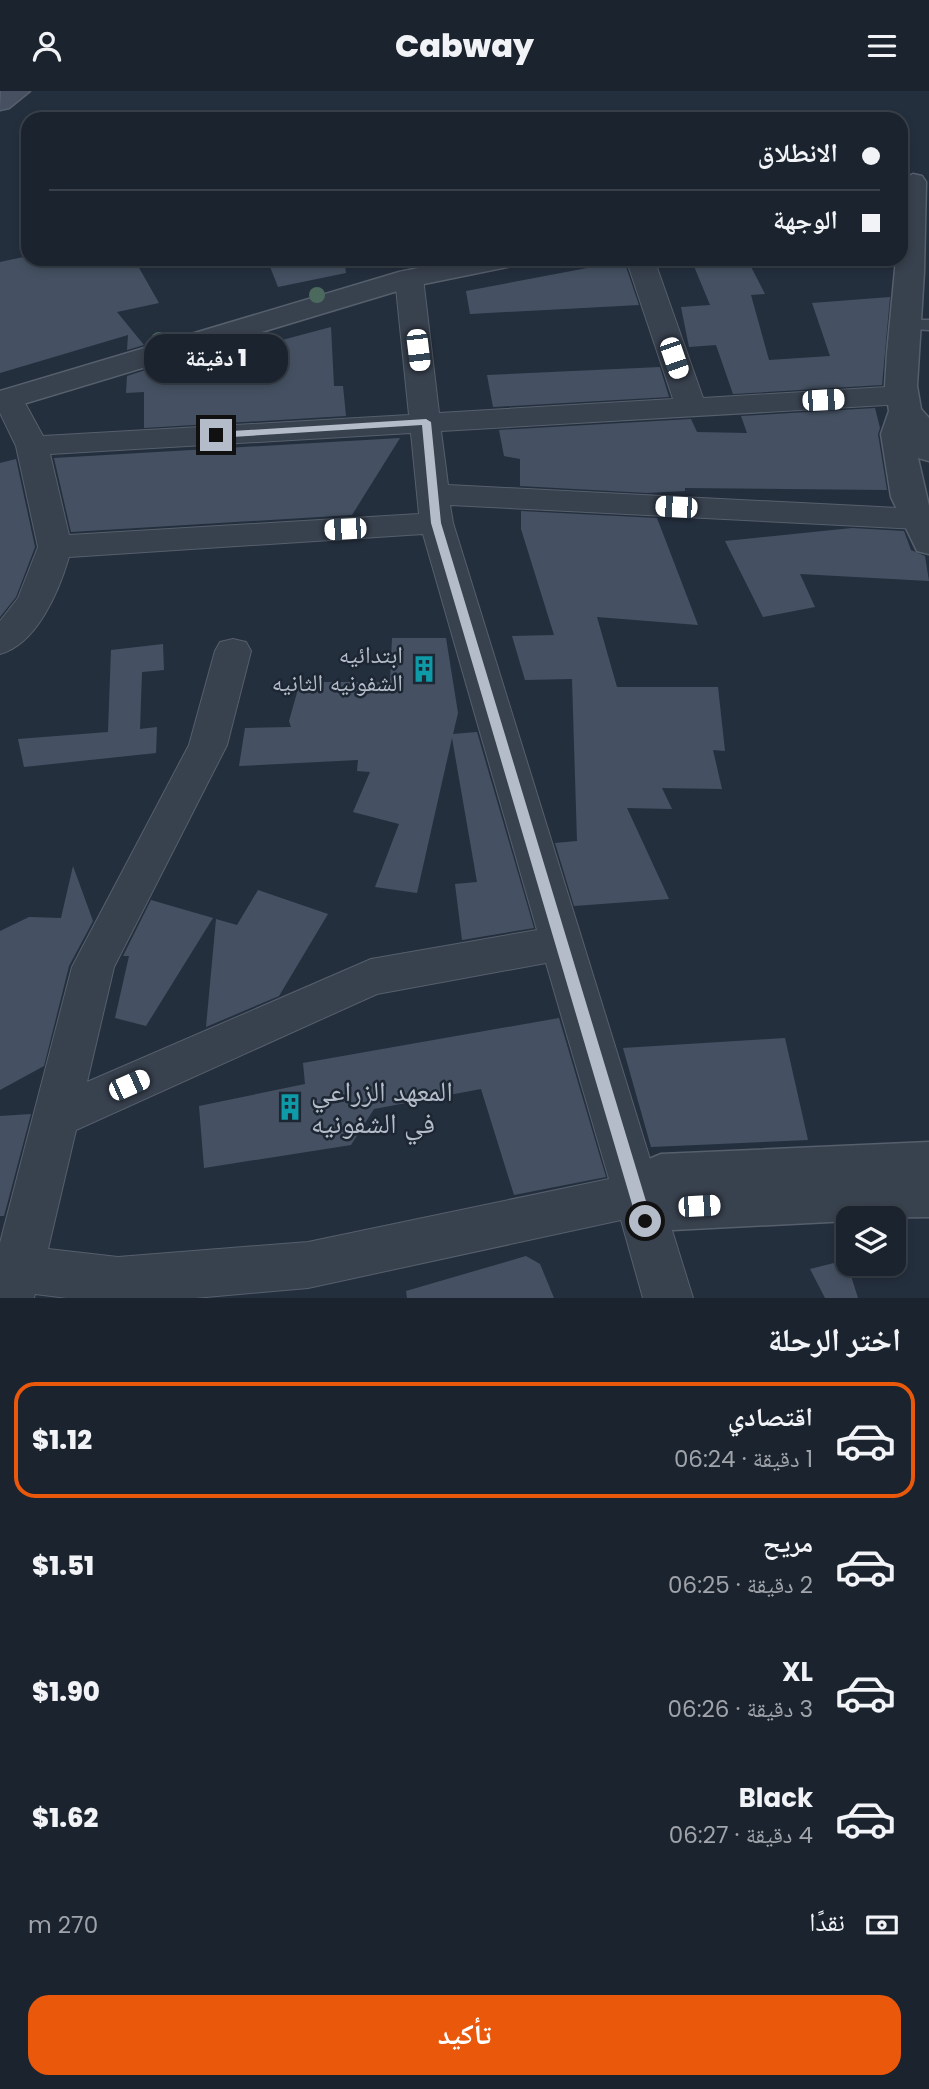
<!DOCTYPE html>
<html lang="ar">
<head>
<meta charset="utf-8">
<style>
	body { margin:0; font-family:Poppins,"Noto Naskh Arabic",sans-serif; background:#242b36; color:#f1f3f6; direction:rtl; height:100vh; display:flex; flex-direction:column; font-size:26px; white-space:nowrap }
	* { box-sizing:border-box; margin:0 }
	p { font-size:23px; color:#a0a4aa }
	.icon { flex:none; width:38px; height:38px; fill:none; stroke:currentColor; stroke-width:2; stroke-linecap:round; stroke-linejoin:round }
	.map { position:relative; height:1207px; overflow:hidden; direction:ltr }
	.sheet { display:flex; flex-direction:column; background:#1b232e; flex:1 }
	.sheet>* { flex:none }
	.top-card { position:absolute; left:21px; top:21px; width:887px; height:154px; border-radius:21px; box-shadow:0 4px 10px #0003,0 0 0 2px #39404a; direction:rtl; display:grid; align-content:center; height:154px; padding:0 28px; background:#1b232e }
	.fabs { position:absolute; left:836px; top:1115px; display:grid; gap:14px }
	.fabs a { display:grid; place-items:center; width:70px; height:70px; border-radius:14px; background:#1b232e; box-shadow:0 4px 10px #0003,0 0 0 2px #39404a; font-size:35px }
	.end { position:absolute; width:32px; height:32px; margin:-16px; border:9px solid #b4bcc9; background:#111; box-shadow:0 0 0 4px #111 }
	.from { border-radius:50% }
	.bubble { position:absolute; height:49px; border-radius:21px; background:#1b232e; box-shadow:0 4px 10px #0003,0 0 0 2px #39404a; font-size:23px; font-weight:800; line-height:49px; text-align:center; direction:rtl }
	.car { position:absolute; width:21px; height:42px; margin:-21px -10px; border-radius:9px; box-shadow:0 0 5px 2px #0007; background:linear-gradient(#fff 24%,#345 0 40%,#fff 0 76%,#345 0 86%,#fff 0) }
	.top-card b { display:flex; align-items:center; gap:24px; height:66px; font-size:26px }
	.top-card b+b { border-top:2px solid #39404a }
	.top-card i { width:18px; height:18px; background:#f1f3f6 }
	ul { padding:0; list-style:none }
	li { display:flex; align-items:center; gap:21px; height:116px; margin:0 14px 10px; padding:0 14px; border:4px solid transparent; border-radius:21px }
	li div { flex:1 }
	li b { display:block; font-size:26px }
	li em { font-style:normal; font-weight:800 }
	li.selected { border-color:#ea580c }
	li>.icon { width:63px; height:63px; stroke-width:1.5 }
	h2 { padding:0 28px; font-size:32px; line-height:84px }
	.pay { display:flex; align-items:center; gap:18px; height:77px; padding:0 28px; font-size:26px }
	.pay p { margin-inline-start:auto }
	.action { display:flex; gap:14px; margin-top:auto; padding:14px 28px }
	.action a { flex:1; height:80px; border-radius:21px; background:#ea580c; color:#fff; font-size:28px; font-weight:800; line-height:80px; text-align:center }
	header { display:flex; justify-content:space-between; align-items:center; height:91px; padding:0 28px; background:#1b232e; font-size:32px; font-weight:800 }
	.map>svg:first-child { display:block }
</style>
</head>
<body>
<header><svg class="icon" aria-label="menu" viewBox="0 0 24 24"><path d="M4 6h16M4 12h16M4 18h16"/></svg>Cabway<svg class="icon" aria-label="person" viewBox="0 0 24 24"><circle cx="12" cy="8" r="4"/><path d="M4 21q1-7 8-7t8 7"/></svg></header>
<div class="map">
<svg width="929" height="1207" viewBox="0 0 929 1207">
	<rect width="100%" height="100%" fill="#242f3e"/>
	<!-- building -->
	<path fill="#455162" d="M28,165V168H134L159,212L117,221L144,254L127,259L128,244L0,282V171Z
		M306,168H344L346,182L278,196L269,173Z
		M691,168H747L765,203L751,204L769,269L830,265L812,212L890,206L882,294L733,303L716,254L689,256L681,216L710,214Z
		M624,170L639,214L470,223L466,200Z
		M331,236L334,295H343L346,325L144,337V301L126,302L127,285L161,274L166,280Z
		M660,276L669,306L493,316L487,284Z
		M875,317L880,337L878,343L887,399L685,397V400L647,402L520,395V368L504,365L499,339L691,328L697,341L747,342L741,325Z
		M400,347L352,424L71,441L54,367Z
		M16,368L35,456L16,506L0,526V372Z
		M521,420L657,427L698,534L597,526L617,596H718L725,660L713,659L722,698L662,697L672,718L627,717L669,808L574,815L555,752L577,750L572,588L525,589L512,545L554,544L521,438Z
		M852,437L904,440L911,459L925,465L929,490L800,483L815,516L763,526L725,450Z
		M392,547H446L458,622L453,643L477,641L534,837L462,849L455,793L477,791L452,647L417,802L375,796L399,733L353,721L370,681L357,680L358,669L239,675L245,637L291,636L289,630L300,591H390Z
		M163,553L164,579L142,581L140,638L157,636L156,662L24,676L18,648L108,641L111,559Z
		M73,775L93,830L69,875L44,975L0,999V840L29,826L61,827Z
		M258,799L328,823L279,905L206,936L216,828L237,834Z
		M151,809L213,827L146,935L115,927L129,865H123Z
		M559,927L606,1086L514,1104L481,998L374,1018L351,1054L204,1077L199,1015L305,993L303,972Z
		M785,947L808,1049L651,1056L623,957Z
		M31,1023L4,1125H0V1025Z
		M526,1165L540,1173L554,1207H407L406,1200Z
		M846,1169L858,1207H825L810,1178Z"/>
	<g fill="none" stroke-linecap="round" stroke-linejoin="round">
		<defs>
			<path id="service" d="M905,229H929V239L900,237L897,234L900,231Z"/>
			<path id="minor" d="M626,168H654L703,307L903,295L914,298L918,304L914,310L903,313L441,340L448,394L918,418L929,420V436L918,438L450,414L453,432L693,1207H643L621,1129L308,1197L195,1207H67L35,1203L34,1207H0V1152L72,876L189,654L215,560L220,551L233,548L246,551L251,560L227,654L114,876L87,991L371,868L537,839L423,443L69,466C59,500 37,553 0,563V530L18,507L38,456L16,355L0,322V300L8,298L19,301L43,345L409,324L395,187L399,181L409,179L419,181L423,187L439,322L673,308ZM411,342L419,423L69,444L50,363ZM546,872L609,1088L308,1151L118,1166L48,1158L76,1039L377,903Z"/>
			<path id="tertiary" d="M913,83L922,85L926,91L924,181L917,295L921,318L929,327V370L918,367L929,415V463L917,460L891,406L881,343L889,320L885,295L887,262L896,168H901V89Z
				M463,168H521L517,174L414,195L0,320V300L399,181Z
				M929,1051V1126L849,1127V1130L673,1139L619,1120L612,1104C622,1081 638,1072 661,1063Z"/>
			<path id="secondary" d="M30,0L9,17L0,19L1,0Z"/>
		</defs>
		<!-- service casing -->
		<use href="#service" stroke="#565f6c" stroke-width="3"/>
		<!-- minor casing -->
		<use href="#minor" stroke="#565f6c" stroke-width="2"/>
		<!-- tertiary casing -->
		<use href="#tertiary" stroke="#565f6c" stroke-width="3"/>
		<!-- secondary casing -->
		<use href="#secondary" stroke="#565f6c" stroke-width="3"/>
		<!-- service -->
		<use href="#service" fill="#38414e" fill-rule="evenodd"/>
		<!-- minor -->
		<use href="#minor" fill="#38414e" fill-rule="evenodd"/>
		<!-- tertiary -->
		<use href="#tertiary" fill="#38414e" fill-rule="evenodd"/>
		<!-- secondary -->
		<use href="#secondary" fill="#465061" fill-rule="evenodd"/>
	</g>
	<!-- trees -->
	<g fill="#4b6a5d">
		<circle cx="317" cy="204" r="8"/>
		<circle cx="159" cy="249" r="8"/>
	</g>
	<!-- route -->
	<path fill="#b4bcc9" d="M426,328L431,331L441,432L652,1130L650,1135L645,1137L640,1135L637,1130L431,432L422,334L216,347L211,344L216,341Z"/>
	<!-- icons -->
	<defs>
		<symbol id="building-bare" viewBox="-9 -9 18 18"><path d="M-4-6H4V6H1V3H-1V6H-4ZM-2.5-4.3h1.7v1.8h-1.7ZM.8-4.3h1.7v1.8H.8ZM-2.5-1h1.7V.8h-1.7ZM.8-1h1.7V.8H.8Z" fill="#0f9aa8" stroke="#1d2633" stroke-width="2.5" paint-order="stroke"/></symbol>
	</defs>
	<g fill-rule="evenodd">
		<use href="#building-bare" x="405" y="559" width="38" height="38"/>
		<use href="#building-bare" x="271" y="997" width="38" height="38"/>
	</g>
	<g text-anchor="middle" stroke-width="5" stroke-linejoin="round" paint-order="stroke">
		<!-- poi labels -->
		<g font-size="24" fill="#b4bcc9" stroke="#1d2633" text-anchor="end">
			<text x="403" y="572">ابتدائيه<tspan x="403" dy="28">الشفونيه الثانيه</tspan></text>
		</g>
		<!-- near-poi labels -->
		<g font-size="28" fill="#b4bcc9" stroke="#1d2633" text-anchor="start">
			<text x="311" y="1010">المعهد الزراعي<tspan x="311" dy="32">في الشفونيه</tspan></text>
		</g>
	</g>
</svg>
<div class="fabs">
<a><svg class="icon" aria-label="layers" viewBox="0 0 24 24"><path d="M12 4l9 5-9 5-9-5zM3 14l9 5 9-5"/></svg></a>
</div>
<i class="end from" style="left:645px;top:1130px"></i>
<i class="end" style="left:216px;top:344px"></i>
<div class="bubble" style="left:144px;top:243px;width:144px">1 دقيقة</div>
<i class="car" style="left:418px;top:259px;rotate:173deg"></i>
<i class="car" style="left:674px;top:267px;rotate:161deg"></i>
<i class="car" style="left:823px;top:309px;rotate:87deg"></i>
<i class="car" style="left:676px;top:416px;rotate:273deg"></i>
<i class="car" style="left:345px;top:438px;rotate:267deg"></i>
<i class="car" style="left:129px;top:994px;rotate:66deg"></i>
<i class="car" style="left:699px;top:1115px;rotate:87deg"></i>
<div class="top-card">
<b><i class="from"></i>الانطلاق</b>
<b><i></i>الوجهة</b>
</div>
</div>
<section class="sheet">
<h2>اختر الرحلة</h2>
<ul>
<li class="selected"><svg class="icon" aria-label="car" viewBox="0 0 24 24"><path d="M5 17H2v-5l4-1 3-4h7l3 4 3 1v5h-3M9 17h6M6 11h13"/><circle cx="7" cy="17" r="2"/><circle cx="17" cy="17" r="2"/></svg><div><b>اقتصادي</b><p>1 دقيقة · 06:24</p></div><em>$1.12</em></li>
<li><svg class="icon" aria-label="car" viewBox="0 0 24 24"><path d="M5 17H2v-5l4-1 3-4h7l3 4 3 1v5h-3M9 17h6M6 11h13"/><circle cx="7" cy="17" r="2"/><circle cx="17" cy="17" r="2"/></svg><div><b>مريح</b><p>2 دقيقة · 06:25</p></div><em>$1.51</em></li>
<li><svg class="icon" aria-label="car" viewBox="0 0 24 24"><path d="M5 17H2v-5l4-1 3-4h7l3 4 3 1v5h-3M9 17h6M6 11h13"/><circle cx="7" cy="17" r="2"/><circle cx="17" cy="17" r="2"/></svg><div><b>XL</b><p>3 دقيقة · 06:26</p></div><em>$1.90</em></li>
<li><svg class="icon" aria-label="car" viewBox="0 0 24 24"><path d="M5 17H2v-5l4-1 3-4h7l3 4 3 1v5h-3M9 17h6M6 11h13"/><circle cx="7" cy="17" r="2"/><circle cx="17" cy="17" r="2"/></svg><div><b>Black</b><p>4 دقيقة · 06:27</p></div><em>$1.62</em></li>
</ul>
<div class="pay"><svg class="icon" aria-label="cash" viewBox="0 0 24 24"><path d="M3 7h18v10H3z"/><circle cx="12" cy="12" r="2"/></svg>نقدًا<p>270 m</p></div>
<div class="action"><a>تأكيد</a></div>
</section>
</body>
</html>
